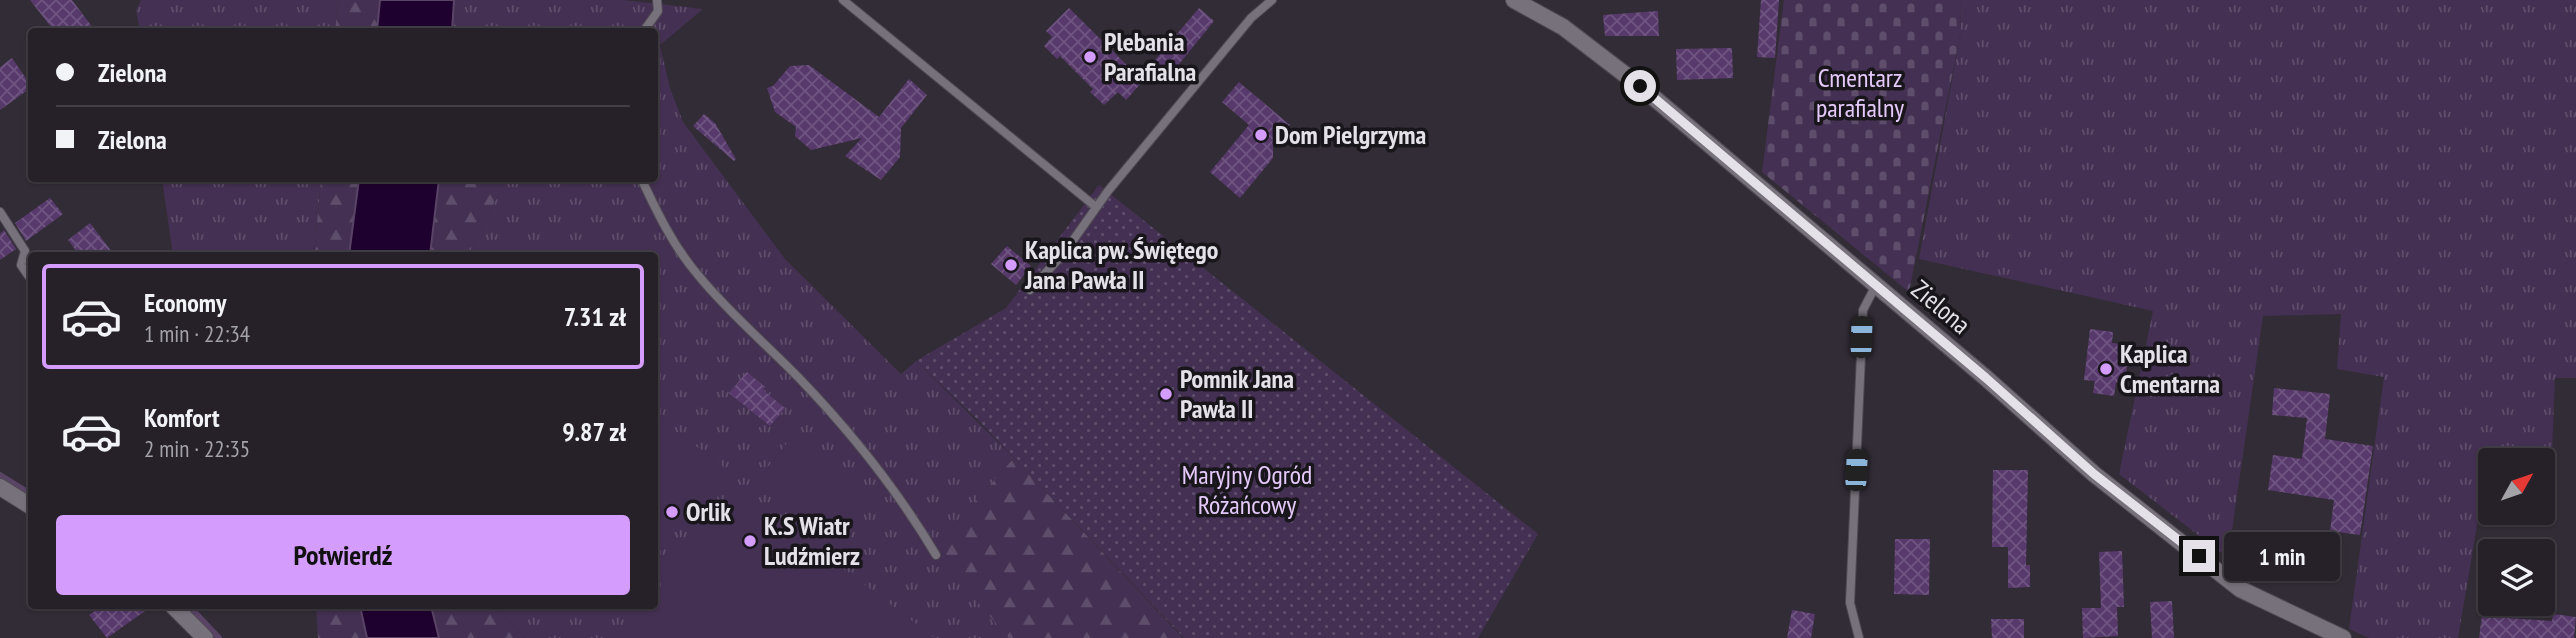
<!DOCTYPE html>
<html lang="pl">
<head>
<meta charset="utf-8">
<style>
	body { margin:0; font-family:"PT Sans Narrow",sans-serif; background:#322e34; color:#f1f3f6; height:100vh; display:flex; flex-direction:column; font-size:26px; white-space:nowrap }
	* { box-sizing:border-box; margin:0 }
	p { font-size:23px; color:#a4a3a8 }
	.icon { flex:none; width:38px; height:38px; fill:none; stroke:currentColor; stroke-width:2; stroke-linecap:round; stroke-linejoin:round }
	.map { position:relative; flex:1; overflow:hidden }
	.drawer { position:absolute; left:28px; top:252px; width:630px; height:357px; display:flex; flex-direction:column; background:#262128; border-radius:7px; box-shadow:0 2px 5px #0004,0 0 0 2px #423e45 }
	.drawer>* { flex:none }
	.hud { position:absolute; left:28px; top:28px; width:630px; height:154px; border-radius:7px; box-shadow:0 2px 5px #0004,0 0 0 2px #423e45; display:grid; align-content:center; height:154px; padding:0 28px; background:#262128 }
	.needle { width:46px; rotate:50deg }
	.tools { position:absolute; left:2478px; top:448px; display:grid; gap:14px }
	.tools a { display:grid; place-items:center; width:77px; height:77px; border-radius:7px; background:#262128; box-shadow:0 2px 5px #0004,0 0 0 2px #423e45; font-size:35px }
	.end { position:absolute; width:32px; height:32px; margin:-16px; border:9px solid #e5e1e8; background:#111; box-shadow:0 0 0 4px #111 }
	.from { border-radius:50% }
	.bubble { position:absolute; height:49px; border-radius:7px; background:#262128; box-shadow:0 2px 5px #0004,0 0 0 2px #423e45; font-size:23px; font-weight:700; line-height:49px; text-align:center }
	.car { position:absolute; width:21px; height:42px; margin:-21px -10px; border-radius:9px; box-shadow:0 0 5px 2px #0007; background:linear-gradient(#222 24%,#8ab4d8 0 40%,#222 0 76%,#8ab4d8 0 86%,#222 0) }
	.hud b { display:flex; align-items:center; gap:24px; height:66px; font-size:26px }
	.hud b+b { border-top:2px solid #423e45 }
	.hud i { width:18px; height:18px; background:#f1f3f6 }
	ul { padding:12px 0 0; list-style:none }
	li { display:flex; align-items:center; gap:21px; height:105px; margin:0 14px 10px; padding:0 14px; border:4px solid transparent; border-radius:7px }
	li div { flex:1 }
	li b { display:block; font-size:26px }
	li em { font-style:normal; font-weight:700 }
	li.current { border-color:#d49cfc }
	li>.icon { width:63px; height:63px; stroke-width:1.5 }
	.cta { display:flex; gap:14px; margin-top:auto; padding:14px 28px }
	.cta a { flex:1; height:80px; border-radius:7px; background:#d49cfc; color:#111; font-size:28px; font-weight:700; line-height:80px; text-align:center }
	.map>svg:first-child { display:block }
</style>
</head>
<body>
<div class="map">
<svg width="2576" height="638" viewBox="0 0 2576 638">
	<defs>
		<pattern id="grass-tufts" width="24" height="20" patternUnits="userSpaceOnUse" patternTransform="scale(1.75)"><rect width="24" height="20" fill="#443052"/><path d="M3 7l-1-3M5 7V3M7 7l1-3M15 17l-1-3M17 17v-4M19 17l1-3" fill="none" stroke="#5f4e6b"/></pattern>
		<pattern id="forest-firs" width="22" height="20" patternUnits="userSpaceOnUse" patternTransform="scale(1.75)"><rect width="22" height="20" fill="#443052"/><path d="M5 1l3.5 6h-7zM16 11l3.5 6h-7z" fill="#5f4e6b"/></pattern>
		<pattern id="cemetery-stones" width="16" height="16" patternUnits="userSpaceOnUse" patternTransform="scale(1.75)"><rect width="16" height="16" fill="#443052"/><path d="M2 7V4a2 2 0 0 1 4 0v3zM10 15v-3a2 2 0 0 1 4 0v3z" fill="#5f4e6b"/></pattern>
		<pattern id="garden-dots" width="8" height="8" patternUnits="userSpaceOnUse" patternTransform="scale(1.75)"><rect width="8" height="8" fill="#443052"/><path d="M2 2h.1M6 6h.1" fill="none" stroke="#5f4e6b" stroke-width="1.8" stroke-linecap="round"/></pattern>
		<pattern id="building-cross-hatch" width="8" height="8" patternUnits="userSpaceOnUse" patternTransform="scale(1.75)"><rect width="8" height="8" fill="#57396c"/><path d="M0 0l8 8M0 8l8-8" fill="none" stroke="#6f5581"/></pattern>
	</defs>
	<rect width="100%" height="100%" fill="#322c36"/>
	<!-- grass -->
	<path fill="url(#grass-tufts)" d="M141,0H338L335,32L140,31L136,10Z
		M454,0H624L703,9L660,45L670,88L683,122L785,259L901,374L916,361L1014,458L946,534L1019,638H525L493,606H654V256L468,255L506,179L654,178V32H452Z
		M1960,0H2576V378H2555L2552,451L2489,454L2458,638H2369L2349,629L2384,377L2337,369L2341,314L2263,316L2228,558L2119,474L2153,311L1919,259L1961,31Z
		M162,179H321L314,255H173Z"/>
	<!-- forest -->
	<path fill="url(#forest-firs)" d="M338,0H380L377,31L335,32Z
		M321,179H359L349,255L314,256Z
		M439,179H506L468,255L430,256Z
		M1014,458L1183,638H1009L936,555L946,534Z
		M316,606H360L367,638H318Z
		M431,606H493L525,638H439Z"/>
	<!-- cemetery -->
	<path fill="url(#cemetery-stones)" d="M1784,0H1960L1961,31L1909,292L1762,172Z"/>
	<!-- garden -->
	<path fill="url(#garden-dots)" d="M1099,185L1538,534L1478,638H1184L978,420L916,361L1006,308Z"/>
	<!-- pitch -->
	<path fill="#443052" d="M655,416L723,466L655,558L654,417Z
		M794,434L867,492L837,531L763,473Z
		M735,487L935,638H621L646,606H654L655,594Z"/>
	<!-- water -->
	<path fill="#1f012f" stroke="#5a4466" stroke-width="2" d="M380,0H454L452,31H377Z
		M359,179H439L430,255H349Z
		M360,606H431L439,638H367Z"/>
	<g fill="none" stroke-linecap="round" stroke-linejoin="round">
		<!-- stream -->
		<path stroke="#5a4466" stroke-width="6" d="M0,475L32,495
			M189,606L219,638"/>
	</g>
	<!-- building -->
	<path fill="url(#building-cross-hatch)" d="M30,0H72L96,32H55Z
		M1761,0H1779L1775,58L1757,57Z
		M1069,8L1143,81L1126,100L1118,92L1104,105L1090,92L1093,89L1060,56L1057,59L1044,46L1052,37L1046,31Z
		M1199,8L1214,21L1171,74L1155,60Z
		M1658,11L1659,36H1605L1603,15Z
		M1732,48L1733,78L1677,80L1676,49Z
		M12,58L32,87L0,110V67Z
		M809,65L879,117L909,79L927,95L901,128L900,157L881,180L845,156L862,138L811,150L795,136L796,127L775,112L767,88L773,86L790,66Z
		M1239,82L1290,125L1273,145V158L1240,198L1210,172L1249,125L1222,102Z
		M704,114L715,123L736,159L734,161L693,126Z
		M50,198L63,214L26,241L15,223Z
		M90,223L115,256H80L68,240Z
		M4,230L16,249L0,260V234Z
		M1007,246L1031,266L1016,285L991,264Z
		M2090,329L2113,332L2112,343L2120,344L2118,357L2128,358L2125,384L2116,383L2114,396L2093,393L2095,381L2084,380Z
		M747,372L765,387L763,390L785,408L770,426L729,393Z
		M2274,388L2330,394L2325,439L2373,446L2360,535L2330,531L2334,500L2268,490L2273,455L2302,459L2307,418L2272,415Z
		M1993,470H2028L2026,565H2030V587L2008,588V547H1992Z
		M1895,539H1930L1929,595L1894,594Z
		M2122,551L2124,607H2117L2118,636L2083,638L2082,608H2101L2099,552Z
		M2172,601L2174,638H2152L2150,602Z
		M102,606H152L107,638L89,615Z
		M2483,608L2508,611L2507,618L2552,621L2553,614L2576,617L2574,638H2479Z
		M1792,610L1815,614L1811,638H1787Z
		M1991,619H2024V638H1992Z"/>
	<g fill="none" stroke-linecap="round" stroke-linejoin="round">
		<defs>
			<path id="service" d="M843,0L1096,207
				M643,32L658,11L657,0
				M641,178C657,212 673,246 698,275C728,312 766,344 799,378C851,432 898,491 936,555
				M0,212L25,251L21,265L32,281
				M1030,290L1064,253L1108,191L1251,18L1272,0
				M1859,638L1850,603L1863,310L1876,285"/>
			<path id="minor" d="M1514,0L1563,27L1640,86L1986,378L2094,474L2240,589L2343,638
				M0,487L32,507
				M173,606L205,638"/>
		</defs>
		<!-- service casing -->
		<use href="#service" stroke="#4f4a53" stroke-width="10"/>
		<!-- minor casing -->
		<use href="#minor" stroke="#4f4a53" stroke-width="18"/>
		<!-- service -->
		<use href="#service" stroke="#77717c" stroke-width="8"/>
		<!-- minor -->
		<use href="#minor" stroke="#77717c" stroke-width="16"/>
	</g>
	<g fill="none" stroke-linecap="round" stroke-linejoin="round">
		<!-- route -->
		<path stroke="#e5e1e8" stroke-width="9" d="M1640,86L1986,378L2094,474L2199,556"/>
	</g>
	<!-- markers -->
	<g fill="#d49cfc" stroke="#18161a" stroke-width="2.5">
		<circle cx="1090" cy="57" r="7"/>
		<circle cx="1261" cy="135" r="7"/>
		<circle cx="1011" cy="265" r="7"/>
		<circle cx="2106" cy="369" r="7"/>
		<circle cx="1166" cy="394" r="7"/>
		<circle cx="672" cy="512" r="7"/>
		<circle cx="750" cy="541" r="7"/>
	</g>
	<g text-anchor="middle" stroke-width="7" stroke-linejoin="round" paint-order="stroke">
		<!-- poi labels -->
		<g font-size="26" font-weight="bold" fill="#e5e1e8" stroke="#18161a" text-anchor="start">
			<text x="1104" y="51">Plebania<tspan x="1104" dy="30">Parafialna</tspan></text>
			<text x="1275" y="144">Dom Pielgrzyma</text>
			<text x="1025" y="259">Kaplica pw. Świętego<tspan x="1025" dy="30">Jana Pawła II</tspan></text>
			<text x="2120" y="363">Kaplica<tspan x="2120" dy="30">Cmentarna</tspan></text>
			<text x="1180" y="388">Pomnik Jana<tspan x="1180" dy="30">Pawła II</tspan></text>
			<text x="686" y="521">Orlik</text>
			<text x="764" y="535">K.S Wiatr<tspan x="764" dy="30">Ludźmierz</tspan></text>
		</g>
		<!-- park labels -->
		<g font-size="26" fill="#e4c9fa" stroke="#18161a">
			<text x="1860" y="87">Cmentarz<tspan x="1860" dy="30">parafialny</tspan></text>
			<text x="1247" y="484">Maryjny Ogród<tspan x="1247" dy="30">Różańcowy</tspan></text>
		</g>
		<!-- street labels -->
		<g font-size="26" fill="#e5e1e8" stroke="#18161a">
			<text transform="translate(1941 307) rotate(40)" y="9">Zielona</text>
		</g>
	</g>
</svg>
<div class="tools">
<a><svg class="needle" viewBox="-14 -14 28 28"><path d="M0-13l5 13h-10z" fill="#e53935"/><path d="M0 13l5-13h-10z" fill="#a4a3a8"/></svg></a>
<a><svg class="icon" aria-label="layers" viewBox="0 0 24 24"><path d="M12 4l9 5-9 5-9-5zM3 14l9 5 9-5"/></svg></a>
</div>
<i class="end from" style="left:1640px;top:86px"></i>
<i class="end" style="left:2199px;top:556px"></i>
<div class="bubble" style="left:2224px;top:532px;width:116px">1 min</div>
<i class="car" style="left:1861px;top:337px;rotate:2deg"></i>
<i class="car" style="left:1856px;top:470px;rotate:3deg"></i>
<div class="hud">
<b><i class="from"></i>Zielona</b>
<b><i></i>Zielona</b>
</div>
<section class="drawer">
<ul>
<li class="current"><svg class="icon" aria-label="car" viewBox="0 0 24 24"><path d="M5 17H2v-5l4-1 3-4h7l3 4 3 1v5h-3M9 17h6M6 11h13"/><circle cx="7" cy="17" r="2"/><circle cx="17" cy="17" r="2"/></svg><div><b>Economy</b><p>1 min · 22:34</p></div><em>7.31 zł</em></li>
<li><svg class="icon" aria-label="car" viewBox="0 0 24 24"><path d="M5 17H2v-5l4-1 3-4h7l3 4 3 1v5h-3M9 17h6M6 11h13"/><circle cx="7" cy="17" r="2"/><circle cx="17" cy="17" r="2"/></svg><div><b>Komfort</b><p>2 min · 22:35</p></div><em>9.87 zł</em></li>
</ul>
<div class="cta"><a>Potwierdź</a></div>
</section>
</div>
</body>
</html>
